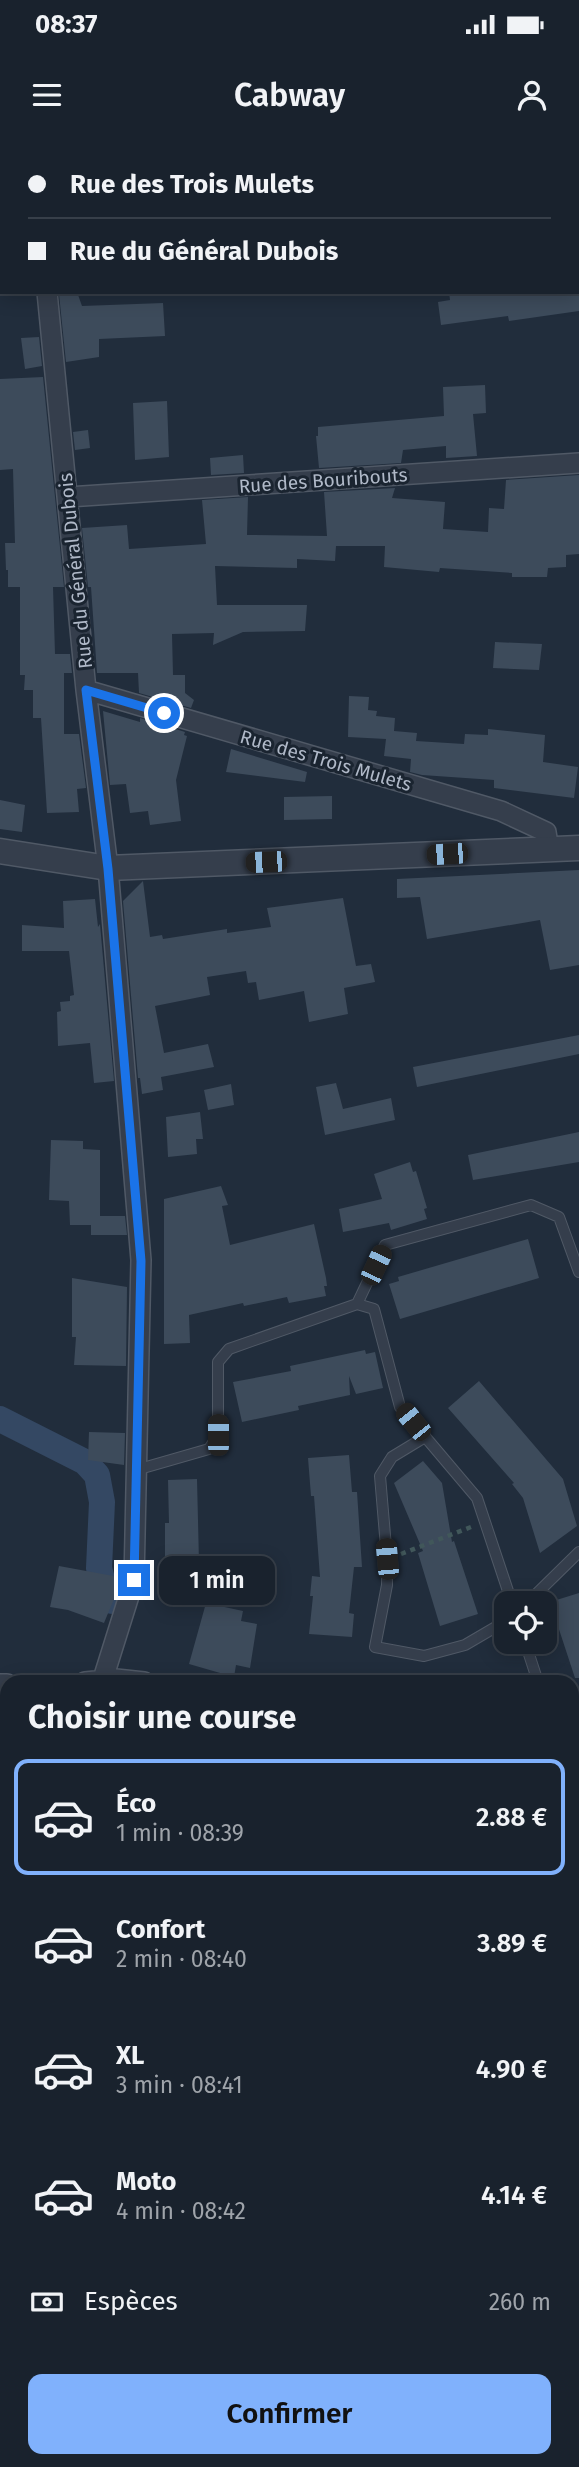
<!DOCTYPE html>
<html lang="fr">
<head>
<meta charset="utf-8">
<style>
	body { margin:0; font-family:"Fira Sans",sans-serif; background:#262f39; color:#f1f3f6; height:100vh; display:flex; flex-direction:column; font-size:26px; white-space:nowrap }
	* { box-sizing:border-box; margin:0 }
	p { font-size:23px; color:#9fa4aa }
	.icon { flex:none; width:38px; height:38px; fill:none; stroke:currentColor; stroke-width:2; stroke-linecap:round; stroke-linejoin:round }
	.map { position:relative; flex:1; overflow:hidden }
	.drawer { position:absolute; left:0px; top:1535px; width:579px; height:793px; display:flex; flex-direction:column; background:#19222d; border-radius:21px 21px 0 0; box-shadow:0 4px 18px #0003,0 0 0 2px #373f49 }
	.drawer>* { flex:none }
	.banner { position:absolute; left:0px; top:0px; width:579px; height:154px; box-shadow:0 4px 18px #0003,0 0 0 2px #373f49; display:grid; align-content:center; height:154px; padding:0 28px; background:#19222d }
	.controls { position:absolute; left:494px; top:1451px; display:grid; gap:14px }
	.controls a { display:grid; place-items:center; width:63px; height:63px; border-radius:14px; background:#19222d; box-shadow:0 4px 18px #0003,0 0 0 2px #373f49; font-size:35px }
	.end { position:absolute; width:32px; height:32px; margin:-16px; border:9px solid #1a73e8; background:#fff; box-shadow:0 0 0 4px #fff }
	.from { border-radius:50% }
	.bubble { position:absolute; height:49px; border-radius:14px; background:#19222d; box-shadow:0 4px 18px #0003,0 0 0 2px #373f49; font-size:23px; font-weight:600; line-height:49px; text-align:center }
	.car { position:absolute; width:21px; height:42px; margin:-21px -10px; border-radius:9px; box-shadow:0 0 5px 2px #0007; background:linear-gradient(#222 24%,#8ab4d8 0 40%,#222 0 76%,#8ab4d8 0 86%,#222 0) }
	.banner b { display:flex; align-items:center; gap:24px; height:66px; font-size:26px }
	.banner b+b { border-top:2px solid #373f49 }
	.banner i { width:18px; height:18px; background:#f1f3f6 }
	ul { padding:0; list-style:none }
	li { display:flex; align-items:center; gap:21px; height:116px; margin:0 14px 10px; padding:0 14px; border:4px solid transparent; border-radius:14px }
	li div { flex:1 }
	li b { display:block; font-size:26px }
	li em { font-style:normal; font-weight:600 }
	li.current { border-color:#80b1fc }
	li>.icon { width:63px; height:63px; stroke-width:1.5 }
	h2 { padding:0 28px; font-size:32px; line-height:84px }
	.pay { display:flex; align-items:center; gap:18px; height:77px; padding:0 28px; font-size:26px }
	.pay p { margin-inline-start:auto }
	.primary-button { display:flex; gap:14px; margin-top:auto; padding:14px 28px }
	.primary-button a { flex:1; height:80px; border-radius:14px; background:#80b1fc; color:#111; font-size:28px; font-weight:600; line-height:80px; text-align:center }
	.status { display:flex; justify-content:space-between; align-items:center; height:49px; padding:0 35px; background:#19222d; direction:ltr }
	.status svg { height:19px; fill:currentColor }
	header { display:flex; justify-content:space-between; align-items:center; height:91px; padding:0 28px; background:#19222d; font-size:32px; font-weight:600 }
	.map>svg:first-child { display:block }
</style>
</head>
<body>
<div class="status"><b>08:37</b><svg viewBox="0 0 49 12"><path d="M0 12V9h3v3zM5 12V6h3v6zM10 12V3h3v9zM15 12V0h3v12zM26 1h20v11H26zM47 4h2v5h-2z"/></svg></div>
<header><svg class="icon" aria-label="menu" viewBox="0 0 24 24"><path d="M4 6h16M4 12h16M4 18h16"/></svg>Cabway<svg class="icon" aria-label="person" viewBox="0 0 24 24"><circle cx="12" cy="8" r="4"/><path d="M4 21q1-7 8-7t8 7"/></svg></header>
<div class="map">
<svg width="579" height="2327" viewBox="0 0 579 2327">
	<rect width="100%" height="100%" fill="#212d3c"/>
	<!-- green -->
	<path fill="#233a3d" d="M572,2174L579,2177V2221H572Z"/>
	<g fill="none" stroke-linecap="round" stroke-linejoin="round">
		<!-- canal -->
		<path stroke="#344863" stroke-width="26" d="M0,1279L85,1322L97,1335L102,1362L99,1428L104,1447L112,1461
			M0,2125L7,2127
			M572,2131L579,2135"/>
	</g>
	<!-- building -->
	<path fill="#3d4b5b" d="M77,152L82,166L163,163L165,196L99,199V217L66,222L59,154Z
		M449,152H579V171L509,181L508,176L441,185L438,162L450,160Z
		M39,197L42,226L25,229L21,198Z
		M43,237L64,447H53L55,514H70L72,533H64V594H79L86,648L77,649L79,672L47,673L41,578H33V550H24L25,535H20V447H8V430H6L5,403H15L13,329L0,330V239Z
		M485,245L486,273L473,274L477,316L446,318V306L403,310L401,323L319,328L316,296H318V287L444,276L443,247Z
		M167,261L169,317L135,320L133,263Z
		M88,290L90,308L75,310L73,292Z
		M243,315L244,333L211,335L210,318Z
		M579,335V414L566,415V427L548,428L547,437H512V433L440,428L439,432L384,427L385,406H336L335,421L297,419V428L215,426L217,465H307L305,491L243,492L213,505L214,493L172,494L173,535H185V553L194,560L191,568L139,553L138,533H97L91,447H88L82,388L127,385L129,409L206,404L202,360L248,357L247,395L327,396L324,352L395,348L392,358L445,362L443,389L488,392L489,368L504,369L506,340Z
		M495,502L542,504L539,530L493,528Z
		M349,556L369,557L368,570L377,571L376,576L395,578L394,591L417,593L416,601L464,604L465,594L488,595V589L545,595L543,622L578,627L574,658L494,648V640L422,635L410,632L411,619L384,616L386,599L348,597Z
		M103,571L140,582V578L185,592L184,595L187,596L176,640L181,681L150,685L148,671L130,673L126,644L110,645Z
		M231,609L307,632L305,642L226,632Z
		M332,656V679L284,680V657Z
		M0,660L25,665L22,692L0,689Z
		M579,730V825L550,830L540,780L427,799L420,757L397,758V739Z
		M143,741L150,797L162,795L163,799L227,789V793L271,787L267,768L343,758L356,826L371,824L375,842L344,848L348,874L309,882L304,851L259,860L256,842L248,843L246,831L207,837L210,855L155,866L164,913L208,904L214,927L161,937L163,950L142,954L140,938H138L123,761Z
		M95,759L98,787L100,784L114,941L94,943L90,903L58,906L57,872L61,871L60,862L70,861V856L74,855L69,811H22V785L64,788L63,761Z
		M579,895V914L417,947L413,927Z
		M336,943L343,969L391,958L395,980L325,995L316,947Z
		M231,944L234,965L208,970L204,950Z
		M200,972L203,999H196L197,1014L168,1017L166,977Z
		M579,992V1022L473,1040L468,1015Z
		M51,1000L83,1001V1009L100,1010V1076H125L127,1095H91V1085H70L69,1061L49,1060Z
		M410,1022L413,1032L416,1031L427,1068L424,1069L427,1079L391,1090L389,1083L343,1092L339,1069L382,1059L374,1034Z
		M221,1046L228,1065L222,1066L230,1105L314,1084L326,1138L327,1146H324L326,1156L289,1163L287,1157L244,1166L243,1163L189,1175L190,1203L164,1204V1059Z
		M528,1099L539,1138L400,1179L389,1144L399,1141L398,1137Z
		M72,1138L127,1147L126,1226L74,1225L76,1197H72Z
		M365,1210L366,1214L375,1212L383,1248L356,1254L349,1236L350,1255L298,1266L299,1270L242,1282L233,1242L291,1231L290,1226Z
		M479,1241L563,1339L577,1386L540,1413L523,1358L512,1344L514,1343L448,1268Z
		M89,1292L125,1293L124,1325L88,1320Z
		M349,1315L352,1352H357L362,1427H354L349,1473L354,1474L352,1497L309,1494L313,1456H310L312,1436L320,1437L314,1356H311L308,1318Z
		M423,1321L442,1343L452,1402L454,1401L478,1474L440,1486L418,1413L423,1411L394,1343Z
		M197,1339L200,1464L160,1460L163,1428H165V1383H169L168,1340Z
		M59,1426L119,1437L116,1454L104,1483L68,1470L50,1467Z
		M579,1453V1538H575L550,1462Z
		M206,1463L243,1471L241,1481L257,1484L250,1528L236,1525L234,1537L189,1524Z"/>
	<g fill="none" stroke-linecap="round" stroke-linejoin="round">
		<defs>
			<path id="service" d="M357,1164L374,1169L400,1267L477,1358L512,1463
				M425,1297L392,1317L380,1336L387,1419V1445L375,1507L424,1516L465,1505L506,1481
				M136,1330L209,1309L218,1295V1222L229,1209L357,1164L385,1105L531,1065L559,1077L579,1132
				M527,1463L579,1412
				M525,1502L538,1542
				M0,2037L7,2038
				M0,2303H7
				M364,2327L366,2320"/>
			<path id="minor" d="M24,0V2
				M0,59H2
				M578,105H579
				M47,152L86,550L108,728L141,1120L134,1440L102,1542
				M68,357L579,323
				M86,550L501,671L546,692L549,710
				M85,1542L116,1539L144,1542
				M0,1544H7
				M572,1678L579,1680
				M6,2327L7,2317"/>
			<path id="tertiary" d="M0,711L108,728L579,708"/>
		</defs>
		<!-- service casing -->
		<use href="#service" stroke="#505966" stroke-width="12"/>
		<!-- minor casing -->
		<use href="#minor" stroke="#505966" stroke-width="22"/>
		<!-- tertiary casing -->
		<use href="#tertiary" stroke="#505966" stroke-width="27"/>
		<!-- path -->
		<path stroke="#41575a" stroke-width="4.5" stroke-dasharray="5 5" stroke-linecap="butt" d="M449,0V2
			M401,1414L471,1387
			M572,2185L579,2187
			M0,2197H7
			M490,2327L491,2320"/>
		<!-- service -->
		<use href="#service" stroke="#353e4c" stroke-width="10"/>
		<!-- minor -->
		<use href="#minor" stroke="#353e4c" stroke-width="19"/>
		<!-- tertiary -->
		<use href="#tertiary" stroke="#353e4c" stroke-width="24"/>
	</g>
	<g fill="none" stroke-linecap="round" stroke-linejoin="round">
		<!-- route -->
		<path stroke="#1a73e8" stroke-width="9" d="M134,1440L141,1121L108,729L86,550L164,573"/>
	</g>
	<g text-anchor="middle" stroke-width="6" stroke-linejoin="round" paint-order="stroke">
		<!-- street labels -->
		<g font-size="19" fill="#b0b9c8" stroke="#1a2430">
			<text transform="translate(323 340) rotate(-4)" y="7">Rue des Bouribouts</text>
			<text transform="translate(75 431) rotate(-96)" y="7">Rue du Général Dubois</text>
			<text transform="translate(326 620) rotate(16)" y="7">Rue des Trois Mulets</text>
		</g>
	</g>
</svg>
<div class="controls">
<a><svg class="icon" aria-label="locate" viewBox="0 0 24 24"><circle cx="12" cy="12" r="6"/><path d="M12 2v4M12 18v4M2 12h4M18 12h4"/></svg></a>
</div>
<i class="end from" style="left:164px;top:573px"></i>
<i class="end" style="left:134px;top:1440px"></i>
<div class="bubble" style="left:159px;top:1416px;width:116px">1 min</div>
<i class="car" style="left:447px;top:714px;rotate:267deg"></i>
<i class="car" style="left:266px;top:722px;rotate:268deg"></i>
<i class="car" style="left:376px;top:1125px;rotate:25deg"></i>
<i class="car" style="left:413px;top:1282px;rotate:321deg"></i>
<i class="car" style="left:218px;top:1295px;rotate:0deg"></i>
<i class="car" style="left:387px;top:1419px;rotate:355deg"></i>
<div class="banner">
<b><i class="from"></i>Rue des Trois Mulets</b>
<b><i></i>Rue du Général Dubois</b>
</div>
<section class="drawer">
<h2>Choisir une course</h2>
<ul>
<li class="current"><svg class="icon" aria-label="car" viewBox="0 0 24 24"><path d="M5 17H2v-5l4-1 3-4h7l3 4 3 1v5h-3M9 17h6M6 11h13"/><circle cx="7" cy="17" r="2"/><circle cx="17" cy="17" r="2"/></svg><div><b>Éco</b><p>1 min · 08:39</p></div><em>2.88 €</em></li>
<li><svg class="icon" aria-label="car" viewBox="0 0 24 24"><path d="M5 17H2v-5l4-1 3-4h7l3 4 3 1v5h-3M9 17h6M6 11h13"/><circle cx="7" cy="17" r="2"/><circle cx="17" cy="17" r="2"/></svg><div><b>Confort</b><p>2 min · 08:40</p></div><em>3.89 €</em></li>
<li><svg class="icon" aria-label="car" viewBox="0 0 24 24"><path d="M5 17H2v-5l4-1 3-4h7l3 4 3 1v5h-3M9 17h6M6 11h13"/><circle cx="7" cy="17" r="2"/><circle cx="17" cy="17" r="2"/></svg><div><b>XL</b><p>3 min · 08:41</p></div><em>4.90 €</em></li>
<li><svg class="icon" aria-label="car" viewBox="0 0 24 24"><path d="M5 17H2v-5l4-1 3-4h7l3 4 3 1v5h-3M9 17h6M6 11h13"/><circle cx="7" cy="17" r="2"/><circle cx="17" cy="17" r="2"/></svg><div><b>Moto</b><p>4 min · 08:42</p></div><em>4.14 €</em></li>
</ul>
<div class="pay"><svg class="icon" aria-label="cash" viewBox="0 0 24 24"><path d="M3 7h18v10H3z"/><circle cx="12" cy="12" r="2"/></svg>Espèces<p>260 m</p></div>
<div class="primary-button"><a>Confirmer</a></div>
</section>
</div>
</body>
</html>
